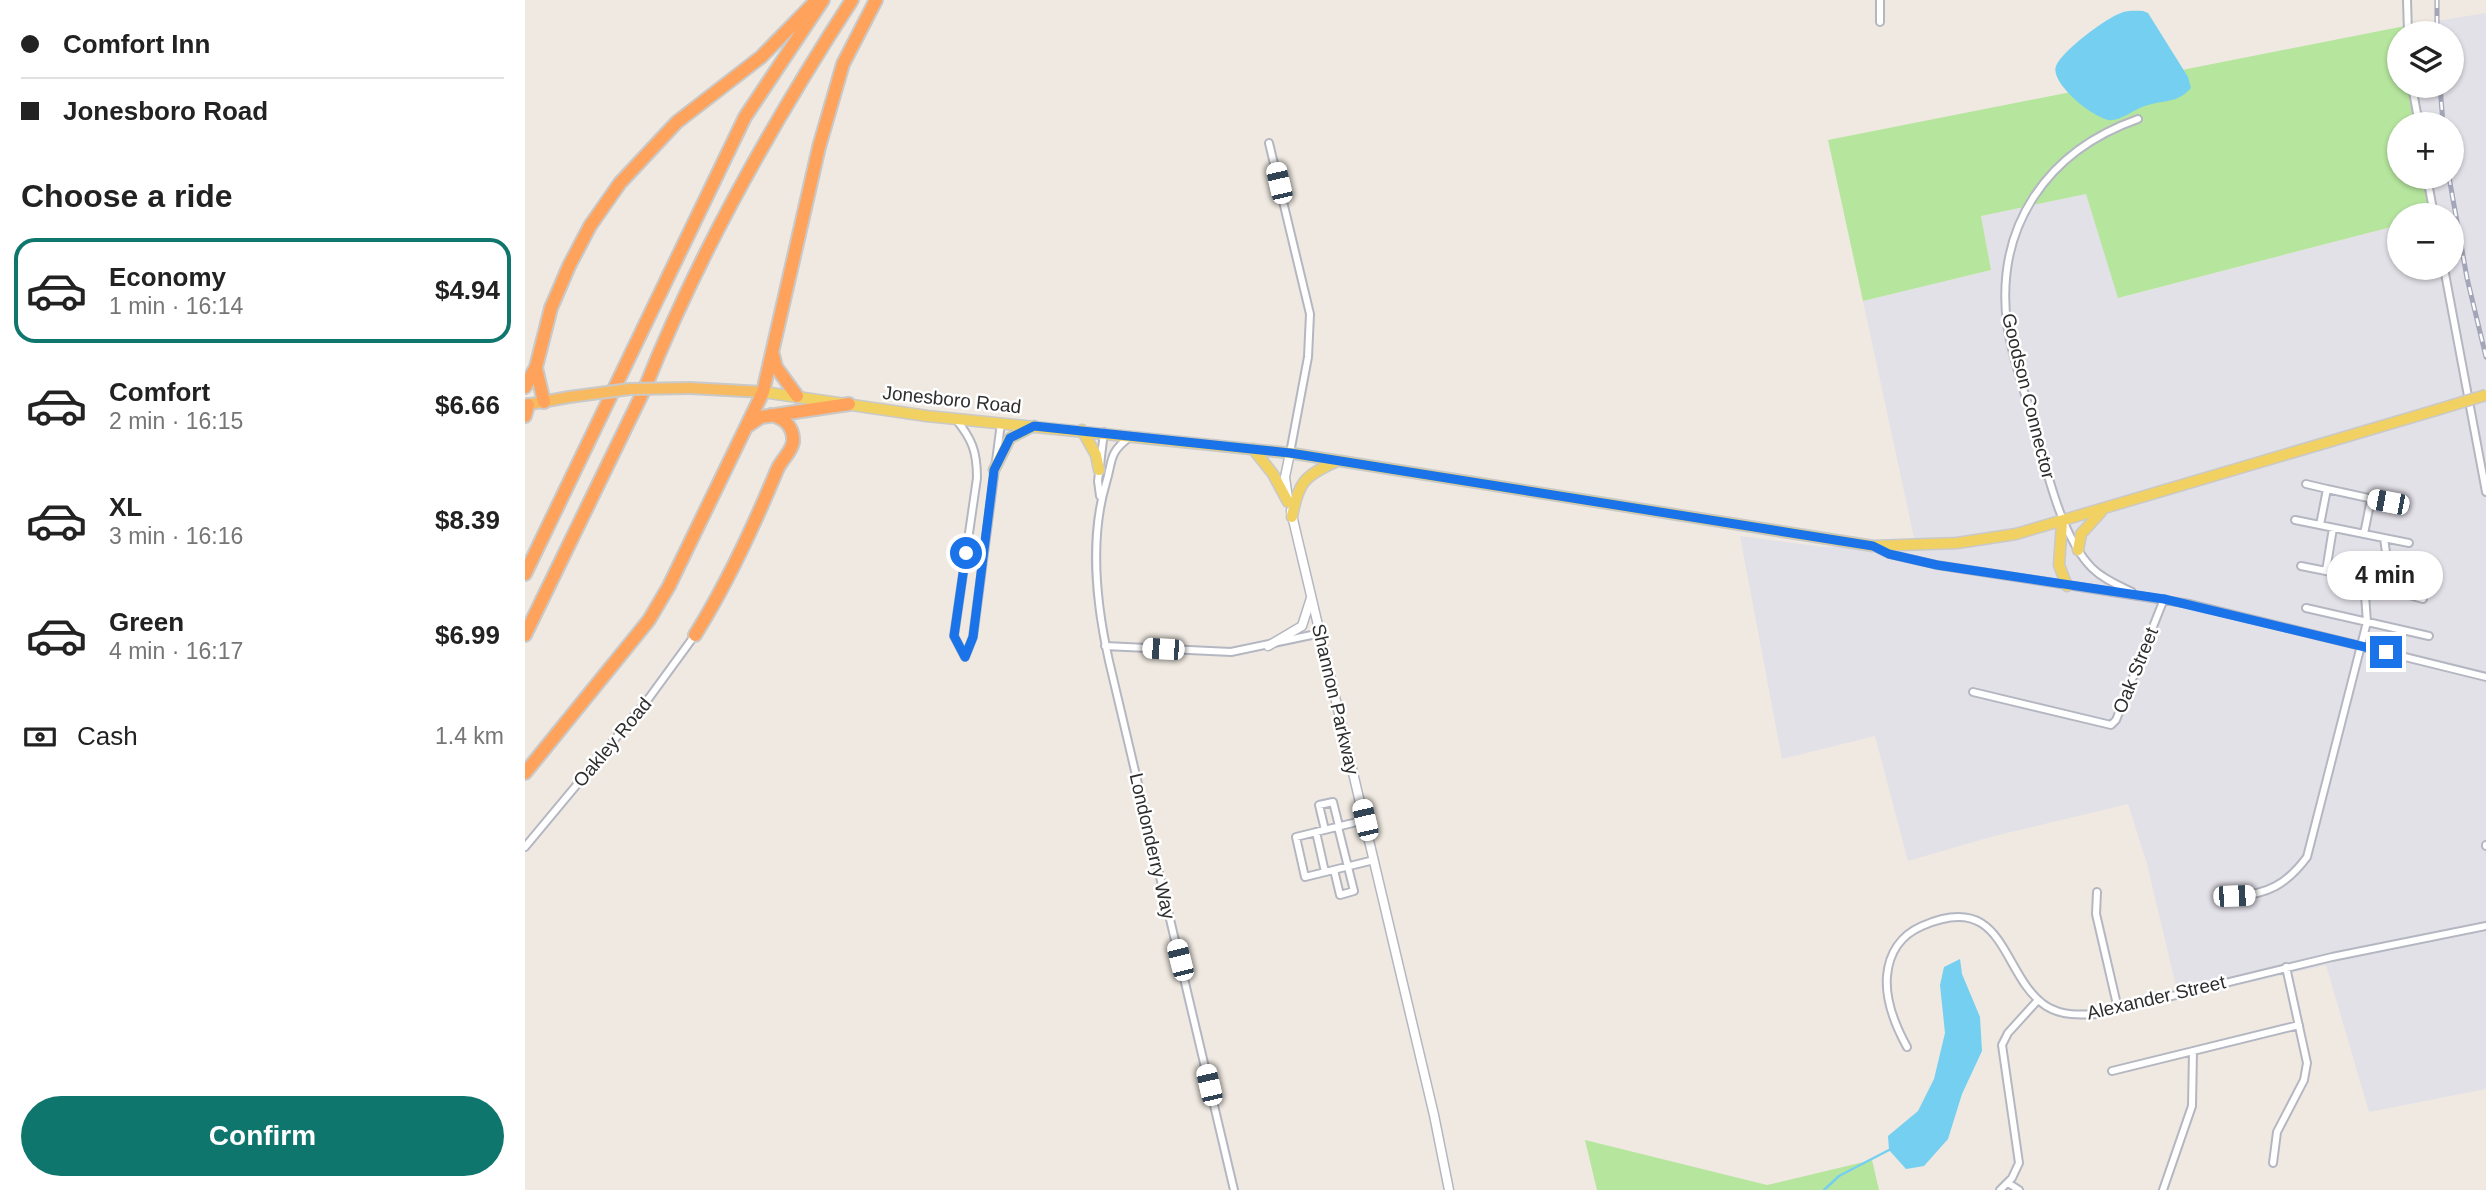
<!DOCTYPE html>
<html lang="en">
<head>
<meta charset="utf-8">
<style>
	body { margin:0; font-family:Helvetica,sans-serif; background:#f2f2f2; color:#222; height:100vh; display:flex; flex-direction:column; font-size:26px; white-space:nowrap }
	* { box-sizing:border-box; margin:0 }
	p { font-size:23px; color:#767676 }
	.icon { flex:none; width:38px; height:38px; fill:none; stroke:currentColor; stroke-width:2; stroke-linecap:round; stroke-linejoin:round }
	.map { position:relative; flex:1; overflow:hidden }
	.sheet { display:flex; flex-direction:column; background:#fff; width:525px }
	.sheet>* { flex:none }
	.banner { display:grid; align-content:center; height:154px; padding:0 21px; background:#fff }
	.buttons { position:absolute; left:1862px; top:21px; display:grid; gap:14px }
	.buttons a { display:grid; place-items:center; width:77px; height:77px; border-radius:50%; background:#fff; box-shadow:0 2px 5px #0004; font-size:35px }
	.end { position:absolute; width:32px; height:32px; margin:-16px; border:9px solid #1a73e8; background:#fff; box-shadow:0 0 0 4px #fff }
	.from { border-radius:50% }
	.bubble { position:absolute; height:49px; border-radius:24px; background:#fff; box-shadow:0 2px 5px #0004; font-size:23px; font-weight:700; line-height:49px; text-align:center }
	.car { position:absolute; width:21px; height:42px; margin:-21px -10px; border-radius:9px; box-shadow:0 0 5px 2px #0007; background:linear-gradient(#fff 24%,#345 0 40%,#fff 0 76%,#345 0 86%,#fff 0) }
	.banner b { display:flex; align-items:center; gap:24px; height:66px; font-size:26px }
	.banner b+b { border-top:2px solid #e0e0e0 }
	.banner i { width:18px; height:18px; background:#222 }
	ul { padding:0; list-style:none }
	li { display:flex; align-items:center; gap:21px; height:105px; margin:0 14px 10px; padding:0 7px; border:4px solid transparent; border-radius:21px }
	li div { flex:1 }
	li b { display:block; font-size:26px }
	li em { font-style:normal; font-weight:700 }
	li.current { border-color:#0f766e }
	li>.icon { width:63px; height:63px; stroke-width:1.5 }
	h2 { padding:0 21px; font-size:32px; line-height:84px }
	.pay { display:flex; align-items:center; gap:18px; height:77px; padding:0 21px; font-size:26px }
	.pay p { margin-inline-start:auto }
	.button { display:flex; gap:14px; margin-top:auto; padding:14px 21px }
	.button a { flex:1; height:80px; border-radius:42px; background:#0f766e; color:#fff; font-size:28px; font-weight:700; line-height:80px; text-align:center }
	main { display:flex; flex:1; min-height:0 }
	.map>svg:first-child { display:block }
</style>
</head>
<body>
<main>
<section class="sheet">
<div class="banner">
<b><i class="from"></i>Comfort Inn</b>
<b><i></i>Jonesboro Road</b>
</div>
<h2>Choose a ride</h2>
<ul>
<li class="current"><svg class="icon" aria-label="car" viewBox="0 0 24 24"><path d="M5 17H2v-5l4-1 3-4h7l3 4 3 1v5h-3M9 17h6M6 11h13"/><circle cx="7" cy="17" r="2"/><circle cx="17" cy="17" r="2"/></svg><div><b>Economy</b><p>1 min · 16:14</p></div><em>$4.94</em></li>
<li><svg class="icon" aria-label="car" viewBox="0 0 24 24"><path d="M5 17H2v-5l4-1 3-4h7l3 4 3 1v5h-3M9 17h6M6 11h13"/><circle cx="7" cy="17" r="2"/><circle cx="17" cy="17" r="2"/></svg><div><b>Comfort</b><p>2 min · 16:15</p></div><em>$6.66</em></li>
<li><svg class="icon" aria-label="car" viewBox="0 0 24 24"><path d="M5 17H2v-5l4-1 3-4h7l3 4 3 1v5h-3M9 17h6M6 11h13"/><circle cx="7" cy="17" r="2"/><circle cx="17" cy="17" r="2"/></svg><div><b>XL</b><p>3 min · 16:16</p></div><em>$8.39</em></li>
<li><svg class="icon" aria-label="car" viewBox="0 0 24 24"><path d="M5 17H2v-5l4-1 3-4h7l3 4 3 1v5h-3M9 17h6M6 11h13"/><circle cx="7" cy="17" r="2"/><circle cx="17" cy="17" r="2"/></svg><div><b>Green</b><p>4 min · 16:17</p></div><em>$6.99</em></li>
</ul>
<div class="pay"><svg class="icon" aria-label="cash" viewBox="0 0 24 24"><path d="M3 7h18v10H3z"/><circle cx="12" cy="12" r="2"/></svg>Cash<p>1.4 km</p></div>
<div class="button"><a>Confirm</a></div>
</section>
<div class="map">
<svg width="1961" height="1190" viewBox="0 0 1961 1190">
	<rect width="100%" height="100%" fill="#efe9e1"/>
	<!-- industrial -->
	<path fill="#e3e1e8" d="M1961,13V1089L1844,1112L1801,965L1654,999L1622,864L1603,804L1469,836L1383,861L1350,736L1257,759L1215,536L1300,547H1391L1338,301L1466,270L1456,216L1561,194L1594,298L1874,225V268H1927V215H1905L1900,177H1927V124H1893L1888,86H1927V33H1881L1880,26Z"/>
	<!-- green -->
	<path fill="#b6e59e" d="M1880,26L1881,33H1874V86H1888L1893,124H1874V177H1900L1905,215H1874V225L1593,298L1561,194L1456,216L1466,270L1338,301L1303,140Z
		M1060,1140L1242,1185L1347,1160L1354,1190H1072Z"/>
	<!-- water -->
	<path fill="#75cff0" d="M1618,11L1623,13L1663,77L1666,88C1653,103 1640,100 1623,105C1611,108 1600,118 1588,120C1573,123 1524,83 1531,66C1537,51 1581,18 1596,13C1603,10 1611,11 1618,11Z
		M1435,959L1437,974L1455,1017L1457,1051L1437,1094L1423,1139L1399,1166L1381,1169L1364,1150L1363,1136L1393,1111L1409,1079L1420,1033L1415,985L1419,967Z"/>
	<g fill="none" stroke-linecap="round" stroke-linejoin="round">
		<!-- stream -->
		<path stroke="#75cff0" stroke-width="2.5" d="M1299,1190L1314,1176L1364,1150"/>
		<defs>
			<path id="minor" d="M1882,0L1883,33
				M1355,22V0
				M1887,86L1894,124
				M744,143L785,314L783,357L765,453
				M1902,177L1909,215
				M1919,268L1961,492
				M430,418C447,439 452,451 452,478L429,636L440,657
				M605,437C583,453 588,460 581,483C564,540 571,603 584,661L709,1190
				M1781,484L1802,489L1795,525
				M1802,489L1880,506
				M575,496L573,481L579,432
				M1770,520L1859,538
				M1808,528L1801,571L1839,582
				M1839,534L1846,499
				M1350,547L1364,554L1412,565L1665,604L1961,677
				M1776,566L1801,571
				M1866,589L1859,538L1884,543
				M1607,592C1593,585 1578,579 1567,568C1537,538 1522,472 1511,432C1502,397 1487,360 1482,324C1470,226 1522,151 1613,119
				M1781,608L1904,636
				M580,646L706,652L796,633
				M440,657L448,637L476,423
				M1448,692L1586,725L1591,720L1639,599
				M840,820L771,837L780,877L849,860
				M800,830L794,805L808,802L814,826
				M791,832L800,872
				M1961,845V846
				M0,847L124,698L170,635
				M809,870L815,895L829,891L813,827
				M1572,892L1571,914L1593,1009
				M1709,896C1742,895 1762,884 1782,857L1842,622L1839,582L1898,599
				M1382,1047C1371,1027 1360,1000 1362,976C1364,953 1376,935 1397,926C1482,889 1475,975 1521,1006C1537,1016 1555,1015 1573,1014L1807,957L1961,926
				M1587,1071L1774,1025
				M1748,1163L1752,1132L1779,1080L1782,1063L1761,967
				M1483,1183L1494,1190
				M1475,1190L1487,1178L1494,1163L1477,1045L1483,1033L1513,1000
				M1638,1190L1667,1106L1668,1051"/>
			<path id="tertiary" d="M763,499L760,477L765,453
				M766,511L909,1115L924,1190
				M743,646L777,626L786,598"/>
			<path id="primary" d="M238,392L402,416L765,453L1348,546L1432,543L1491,534L1908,411
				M557,430L571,455L574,470
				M728,449L748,474L763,502
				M469,470L485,438L509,426
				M767,517C773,483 779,476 810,462
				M1537,522L1534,565L1542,586
				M1553,550L1556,534L1576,512"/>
			<path id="trunk" d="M165,388L238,392
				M0,405L44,397"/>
			<path id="motorway" d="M248,355L251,367L272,396
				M11,368L19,402
				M0,387L11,367L26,308L44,266L65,226L95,183L152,122L236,57L287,5
				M0,416L3,405
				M221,427L236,417L324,404
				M0,574L220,117L298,0
				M0,635L120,388C174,252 248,122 327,0
				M170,635C203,582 228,528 252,470C256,460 266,453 268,442C269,427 259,418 246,415
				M0,773L124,620L144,586L238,392L294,147L318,64L351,0"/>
		</defs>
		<!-- minor casing -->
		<use href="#minor" stroke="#b4b7c1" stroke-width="10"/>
		<!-- tertiary casing -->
		<use href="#tertiary" stroke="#b4b7c1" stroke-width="11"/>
		<!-- primary casing -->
		<use href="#primary" stroke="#c9c9c9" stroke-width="13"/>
		<!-- trunk casing -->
		<use href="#trunk" stroke="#c9c9c9" stroke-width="14"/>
		<!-- motorway casing -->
		<use href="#motorway" stroke="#c9c9c9" stroke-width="16"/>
		<!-- minor -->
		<use href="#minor" stroke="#fff" stroke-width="6"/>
		<!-- tertiary -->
		<use href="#tertiary" stroke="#fff" stroke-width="8"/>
		<!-- primary -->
		<use href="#primary" stroke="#f2d163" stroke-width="10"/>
		<!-- trunk -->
		<use href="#trunk" stroke="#f8ba60" stroke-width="10"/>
		<!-- motorway -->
		<use href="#motorway" stroke="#ffa35c" stroke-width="12"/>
		<defs>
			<path id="rail" d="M1912,0V33
				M1915,86L1918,124
				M1924,177L1942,278L1961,357"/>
		</defs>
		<!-- rail casing -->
		<use href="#rail" stroke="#a3a6b8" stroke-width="5"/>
		<!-- rail -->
		<use href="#rail" stroke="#fff" stroke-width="2.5" stroke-dasharray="8" stroke-linecap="butt"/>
		<defs>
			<path id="primary-bridge" d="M1908,411L1961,395"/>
			<path id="trunk-bridge" d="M44,397L105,389L165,388"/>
		</defs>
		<!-- primary-bridge casing -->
		<use href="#primary-bridge" stroke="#c9c9c9" stroke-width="13" stroke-linecap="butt"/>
		<!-- trunk-bridge casing -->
		<use href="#trunk-bridge" stroke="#c9c9c9" stroke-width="14" stroke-linecap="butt"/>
		<!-- primary-bridge -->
		<use href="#primary-bridge" stroke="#f2d163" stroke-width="10"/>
		<!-- trunk-bridge -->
		<use href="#trunk-bridge" stroke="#f8ba60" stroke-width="10"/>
	</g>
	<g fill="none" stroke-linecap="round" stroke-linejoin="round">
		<!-- route -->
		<path stroke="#1a73e8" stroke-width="9" d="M441,553L429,636L440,657L448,637L469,470L485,438L509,426L765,453L1348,546L1364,554L1412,565L1639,599L1861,652"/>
	</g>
	<g text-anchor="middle" stroke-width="5" stroke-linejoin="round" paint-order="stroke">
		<!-- street labels -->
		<g font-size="19" fill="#2e2e2e" stroke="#fff">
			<text transform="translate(1504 396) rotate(76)" y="7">Goodson Connector</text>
			<text transform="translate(427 399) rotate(6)" y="7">Jonesboro Road</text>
			<text transform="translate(1610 670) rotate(-68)" y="7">Oak Street</text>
			<text transform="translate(811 699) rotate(77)" y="7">Shannon Parkway</text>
			<text transform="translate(87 742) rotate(-50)" y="7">Oakley Road</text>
			<text transform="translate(628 846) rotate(77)" y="7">Londonderry Way</text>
			<text transform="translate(1631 997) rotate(-13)" y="7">Alexander Street</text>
		</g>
	</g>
</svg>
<div class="buttons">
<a><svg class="icon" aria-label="layers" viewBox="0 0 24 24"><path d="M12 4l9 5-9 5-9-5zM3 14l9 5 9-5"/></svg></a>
<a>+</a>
<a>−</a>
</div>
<i class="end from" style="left:441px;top:553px"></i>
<i class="end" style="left:1861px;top:652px"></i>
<div class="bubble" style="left:1802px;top:551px;width:116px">4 min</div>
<i class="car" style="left:754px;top:183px;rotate:347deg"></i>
<i class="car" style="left:1863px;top:502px;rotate:281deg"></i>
<i class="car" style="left:638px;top:649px;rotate:273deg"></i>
<i class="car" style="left:840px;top:820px;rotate:347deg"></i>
<i class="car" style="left:1709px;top:896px;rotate:88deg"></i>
<i class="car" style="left:655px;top:960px;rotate:346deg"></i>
<i class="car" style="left:684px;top:1085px;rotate:347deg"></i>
</div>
</main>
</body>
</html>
